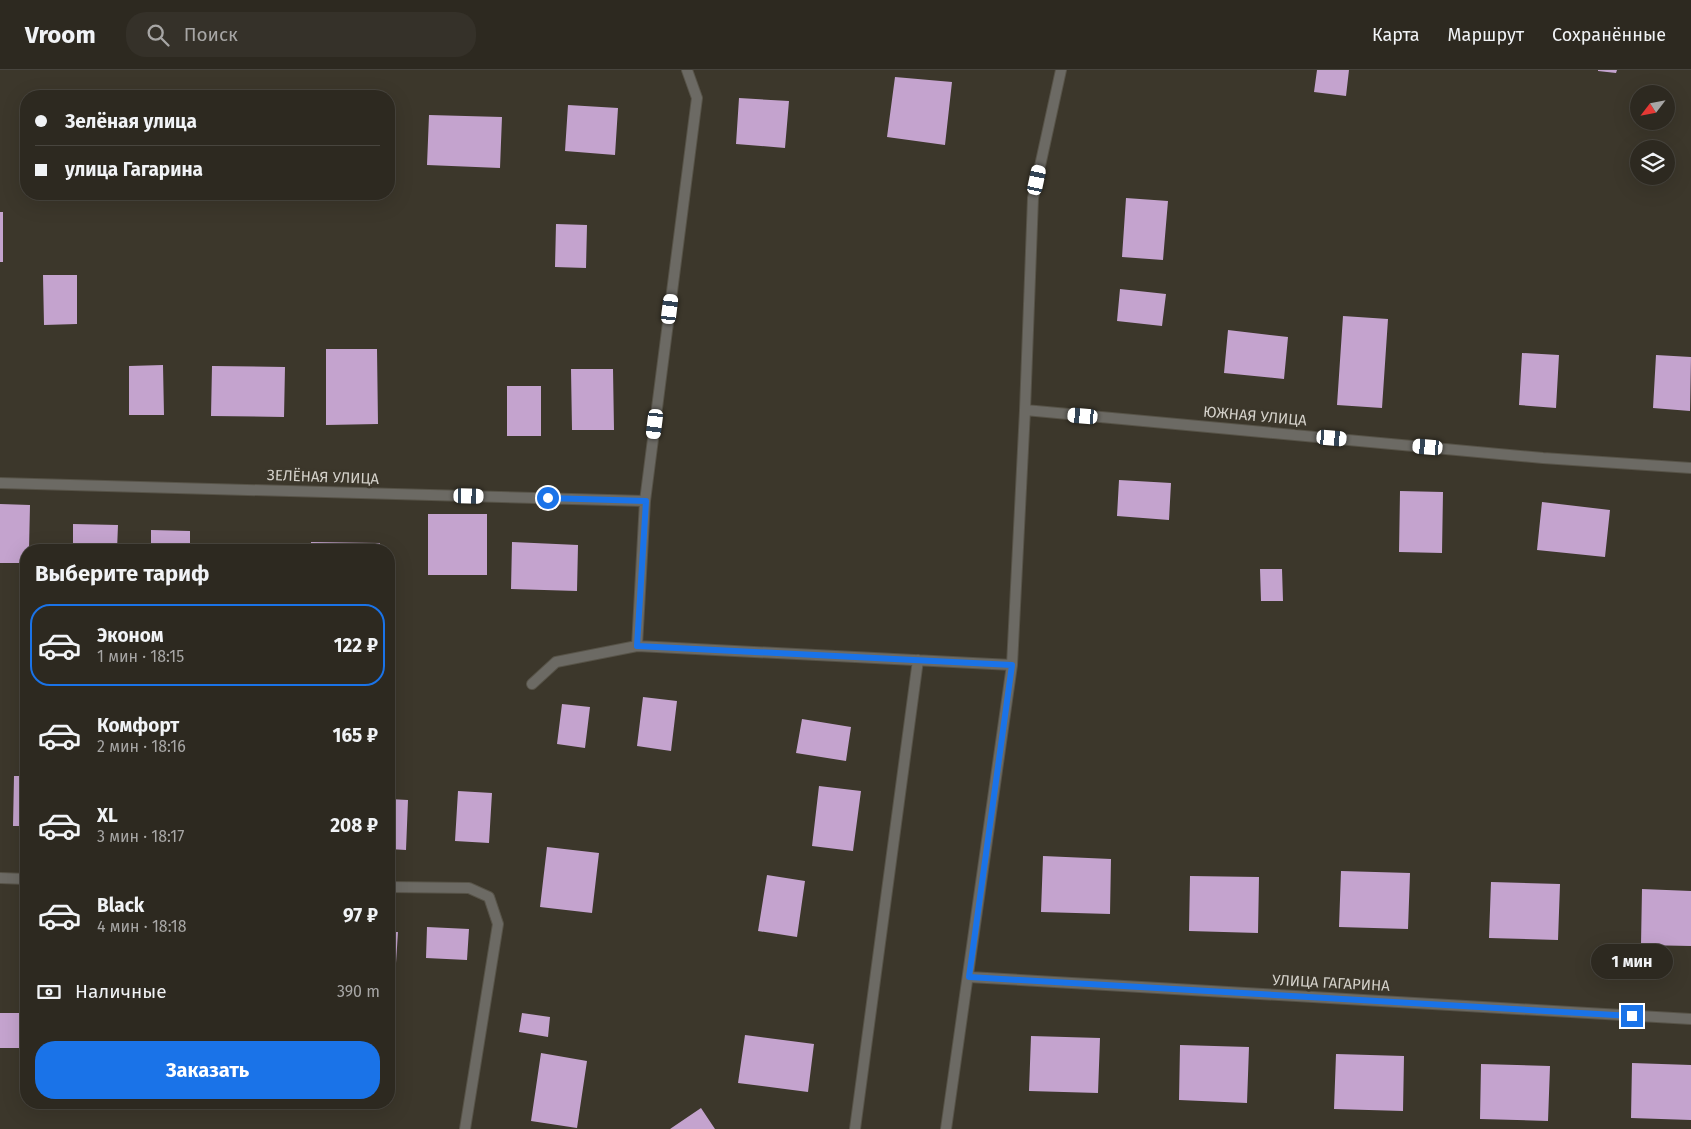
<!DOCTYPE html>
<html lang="ru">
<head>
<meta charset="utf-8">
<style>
	body { margin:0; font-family:"Fira Sans",sans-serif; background:#353129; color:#f1f3f6; height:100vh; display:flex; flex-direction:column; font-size:19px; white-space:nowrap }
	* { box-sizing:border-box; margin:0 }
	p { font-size:16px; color:#a7a6a5 }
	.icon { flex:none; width:28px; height:28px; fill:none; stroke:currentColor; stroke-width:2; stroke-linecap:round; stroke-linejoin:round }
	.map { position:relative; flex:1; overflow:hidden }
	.drawer { position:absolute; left:20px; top:474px; width:375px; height:565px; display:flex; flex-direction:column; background:#2d2920; border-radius:20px; box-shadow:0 5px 20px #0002,0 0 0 1px #48453e }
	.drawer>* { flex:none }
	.hud { position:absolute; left:20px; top:20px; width:375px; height:110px; border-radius:20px; box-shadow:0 5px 20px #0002,0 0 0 1px #48453e; display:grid; align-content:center; height:110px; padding:0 15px; background:#2d2920 }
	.needle { width:32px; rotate:238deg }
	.controls { position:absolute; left:1630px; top:15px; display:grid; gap:10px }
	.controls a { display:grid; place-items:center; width:45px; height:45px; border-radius:50%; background:#2d2920; box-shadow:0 5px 20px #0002,0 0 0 1px #48453e; font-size:25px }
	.end { position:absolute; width:22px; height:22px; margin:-11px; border:6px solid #1a73e8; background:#fff; box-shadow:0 0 0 2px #fff }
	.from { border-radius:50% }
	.bubble { position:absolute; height:35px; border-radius:18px; background:#2d2920; box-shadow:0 5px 20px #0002,0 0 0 1px #48453e; font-size:16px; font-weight:700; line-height:35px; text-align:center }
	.car { position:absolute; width:15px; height:30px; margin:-15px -8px; border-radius:6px; box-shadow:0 0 4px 1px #0007; background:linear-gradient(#fff 24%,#345 0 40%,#fff 0 76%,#345 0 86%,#fff 0) }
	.hud b { display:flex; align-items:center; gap:18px; height:48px; font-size:19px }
	.hud b+b { border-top:1px solid #48453e }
	.hud i { width:12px; height:12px; background:#f1f3f6 }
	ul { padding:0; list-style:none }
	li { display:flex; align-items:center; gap:15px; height:82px; margin:0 10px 8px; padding:0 5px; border:2px solid transparent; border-radius:20px }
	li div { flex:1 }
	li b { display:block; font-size:19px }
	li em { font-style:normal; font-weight:700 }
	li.on { border-color:#1a73e8 }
	li>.icon { width:45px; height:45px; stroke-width:1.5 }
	h2 { padding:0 15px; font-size:22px; line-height:60px }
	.pay { display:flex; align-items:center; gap:12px; height:55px; padding:0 15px; font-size:19px }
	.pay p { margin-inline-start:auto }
	.action { display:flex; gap:10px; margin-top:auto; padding:10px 15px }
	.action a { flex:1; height:58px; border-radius:20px; background:#1a73e8; color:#fff; font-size:20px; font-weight:700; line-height:58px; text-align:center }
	header { display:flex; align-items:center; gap:30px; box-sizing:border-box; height:70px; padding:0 25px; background:#2d2920; border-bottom:1px solid #48453e }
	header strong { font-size:24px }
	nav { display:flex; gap:28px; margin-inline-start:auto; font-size:18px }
	.search { width:350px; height:45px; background:#353129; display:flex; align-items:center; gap:12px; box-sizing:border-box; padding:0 18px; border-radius:20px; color:#a7a6a5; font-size:19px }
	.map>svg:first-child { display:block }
</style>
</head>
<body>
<header>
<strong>Vroom</strong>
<div class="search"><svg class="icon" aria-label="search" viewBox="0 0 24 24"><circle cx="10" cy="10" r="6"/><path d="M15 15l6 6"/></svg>Поиск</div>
<nav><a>Карта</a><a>Маршрут</a><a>Сохранённые</a></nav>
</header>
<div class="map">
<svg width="1691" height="1059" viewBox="0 0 1691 1059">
	<rect width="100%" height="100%" fill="#3c372b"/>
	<!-- building -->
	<path fill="#c4a3ce" d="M1317,0H1349L1346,26L1314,22Z
		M1598,0H1617L1616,3L1598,1Z
		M895,7L952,12L945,75L887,67Z
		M739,28L789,31L785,78L736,74Z
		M568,35L618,38L615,85L565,81Z
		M429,45L502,47L500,98L427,95Z
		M1126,128L1168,131L1163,190L1122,187Z
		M0,142H3V192H0Z
		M556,154L587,155L586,198L555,197Z
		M43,205H77V254L44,255Z
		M1120,219L1166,224L1162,256L1117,251Z
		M1343,246L1388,249L1382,338L1337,335Z
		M1228,260L1288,267L1284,309L1224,303Z
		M326,279H377L378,354L326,355Z
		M1522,283L1559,285L1556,338L1519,335Z
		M1656,285L1691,287L1690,341L1653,338Z
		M163,295L164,345H129V296Z
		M212,296L285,297L284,347L211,346Z
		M571,299H613L614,360H572Z
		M507,316H541V366H507Z
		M1119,410L1171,413L1169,450L1117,446Z
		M1400,421L1443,422L1442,483L1399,482Z
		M1542,432L1610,440L1605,487L1537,480Z
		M0,434L30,435L29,480H26V493H0Z
		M428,444H487V505H428Z
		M73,454L118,455L117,480H73Z
		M151,460L190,461V480H151Z
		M311,472L380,473V480H311Z
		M512,472L578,475L577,521L511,519Z
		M1260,499H1282L1283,531H1261Z
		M643,627L677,631L671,681L637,676Z
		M562,634L590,637L585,678L557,674Z
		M802,649L851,657L846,691L796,683Z
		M14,706H26V756H13Z
		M819,716L861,721L853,781L812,776Z
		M458,721L492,723L489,773L455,771Z
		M389,729L408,730L406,780L389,779Z
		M547,777L599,783L592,843L540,837Z
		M1043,786L1111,789L1110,844L1041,842Z
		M1341,801L1410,803L1408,859L1339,857Z
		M767,805L805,811L797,867L758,861Z
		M1190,806L1259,807L1258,863L1189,861Z
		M1491,812L1560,814L1558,870L1489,868Z
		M1642,819L1691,821V876L1641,875Z
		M427,857L469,859L467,890L426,888Z
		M389,862H398L396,893H389Z
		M0,943H26V978H0Z
		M522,943L550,947L548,967L519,962Z
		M745,965L814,974L808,1022L738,1013Z
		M1031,966L1100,968L1098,1023L1029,1021Z
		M1180,975L1249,977L1247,1033L1179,1030Z
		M541,983L587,991L577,1058L531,1051Z
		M1336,984L1404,986L1403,1041L1334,1039Z
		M1632,993L1691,995V1050L1631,1048Z
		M1481,994L1550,996L1548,1051L1480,1049Z
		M701,1038L715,1059H670Z"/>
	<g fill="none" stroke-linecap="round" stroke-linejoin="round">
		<defs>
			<path id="street" d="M1025,340L1543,388L1691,398
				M0,413L645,431
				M637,576L645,431L697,28L687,0
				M532,614L556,592L637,576L1012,595
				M0,808L26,809
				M389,817L469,818L489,827L498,854L465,1059
				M969,907L1691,949
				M855,1059L918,590
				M946,1059L1012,595L1025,340L1033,128L1061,0"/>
		</defs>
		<!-- street casing -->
		<use href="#street" stroke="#575348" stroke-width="12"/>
		<!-- street -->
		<use href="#street" stroke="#6c6a64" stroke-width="10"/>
	</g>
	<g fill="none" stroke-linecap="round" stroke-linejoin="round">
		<!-- route -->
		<path stroke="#1a73e8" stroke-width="6" d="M548,428L646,431L637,576L1012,595L969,907L1632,946"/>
	</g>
	<g text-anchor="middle" stroke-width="5" stroke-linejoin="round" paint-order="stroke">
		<!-- street labels -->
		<g font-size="15" fill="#d4d1ca" stroke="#3c372b">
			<text transform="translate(1255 346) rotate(5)" y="5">ЮЖНАЯ УЛИЦА</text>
			<text transform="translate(323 407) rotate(2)" y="5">ЗЕЛЁНАЯ УЛИЦА</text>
			<text transform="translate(1331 913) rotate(3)" y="5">УЛИЦА ГАГАРИНА</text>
		</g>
	</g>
</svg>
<div class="controls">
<a><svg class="needle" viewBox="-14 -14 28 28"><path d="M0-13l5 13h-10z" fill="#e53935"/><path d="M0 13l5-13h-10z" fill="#a7a6a5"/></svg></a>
<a><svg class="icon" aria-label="layers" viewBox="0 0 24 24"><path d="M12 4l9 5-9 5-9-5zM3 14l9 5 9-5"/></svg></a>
</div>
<i class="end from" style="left:548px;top:428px"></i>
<i class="end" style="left:1632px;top:946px"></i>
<div class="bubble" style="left:1591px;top:874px;width:82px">1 мин</div>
<i class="car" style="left:1037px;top:110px;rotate:12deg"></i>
<i class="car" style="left:670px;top:239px;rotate:7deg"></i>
<i class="car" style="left:1083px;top:346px;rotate:275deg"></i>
<i class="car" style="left:655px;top:354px;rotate:187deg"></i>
<i class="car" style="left:1332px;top:368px;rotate:95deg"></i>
<i class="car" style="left:1428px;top:377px;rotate:275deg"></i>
<i class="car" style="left:469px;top:426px;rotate:91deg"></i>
<div class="hud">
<b><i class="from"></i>Зелёная улица</b>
<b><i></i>улица Гагарина</b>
</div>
<section class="drawer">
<h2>Выберите тариф</h2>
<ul>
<li class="on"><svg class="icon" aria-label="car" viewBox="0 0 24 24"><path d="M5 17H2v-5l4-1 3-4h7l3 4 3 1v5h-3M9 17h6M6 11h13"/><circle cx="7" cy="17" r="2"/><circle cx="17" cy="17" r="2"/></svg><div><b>Эконом</b><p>1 мин · 18:15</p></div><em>122 ₽</em></li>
<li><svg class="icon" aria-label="car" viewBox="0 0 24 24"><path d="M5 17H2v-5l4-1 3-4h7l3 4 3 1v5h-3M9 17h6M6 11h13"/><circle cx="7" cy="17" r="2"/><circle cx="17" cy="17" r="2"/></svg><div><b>Комфорт</b><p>2 мин · 18:16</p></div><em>165 ₽</em></li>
<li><svg class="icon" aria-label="car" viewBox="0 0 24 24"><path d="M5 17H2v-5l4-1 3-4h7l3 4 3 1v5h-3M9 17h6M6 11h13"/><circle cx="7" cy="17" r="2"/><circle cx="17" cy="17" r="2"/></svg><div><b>XL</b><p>3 мин · 18:17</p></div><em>208 ₽</em></li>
<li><svg class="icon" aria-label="car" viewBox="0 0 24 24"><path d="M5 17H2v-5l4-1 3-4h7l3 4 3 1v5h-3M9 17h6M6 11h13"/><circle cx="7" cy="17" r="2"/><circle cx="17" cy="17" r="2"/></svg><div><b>Black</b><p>4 мин · 18:18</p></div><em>97 ₽</em></li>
</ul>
<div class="pay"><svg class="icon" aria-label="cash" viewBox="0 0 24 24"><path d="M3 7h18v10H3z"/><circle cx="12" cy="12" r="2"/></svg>Наличные<p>390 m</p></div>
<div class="action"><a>Заказать</a></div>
</section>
</div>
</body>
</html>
